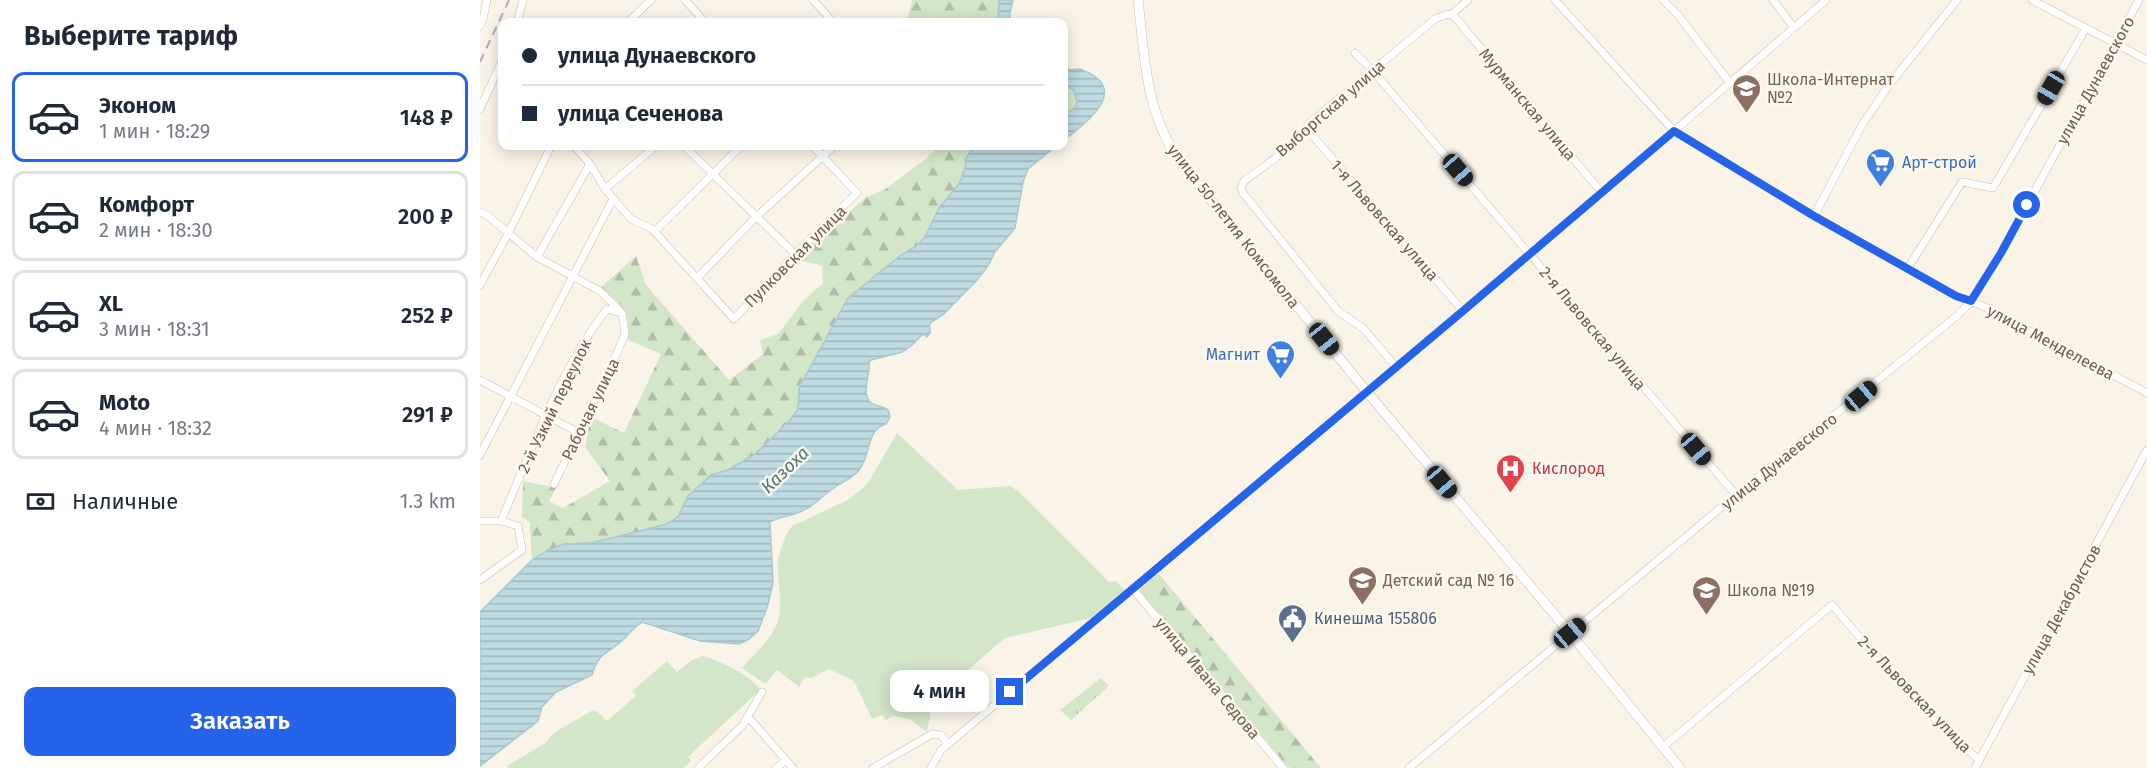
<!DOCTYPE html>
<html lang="ru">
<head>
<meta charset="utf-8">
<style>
	body { margin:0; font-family:"Fira Sans",sans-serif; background:#f6f6f7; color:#1f2937; height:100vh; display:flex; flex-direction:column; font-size:22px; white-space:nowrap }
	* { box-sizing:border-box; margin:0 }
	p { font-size:20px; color:#747a83 }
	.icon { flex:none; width:33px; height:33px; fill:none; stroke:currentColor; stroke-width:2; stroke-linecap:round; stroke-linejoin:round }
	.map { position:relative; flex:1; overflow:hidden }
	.drawer { display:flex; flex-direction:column; background:#fff; width:480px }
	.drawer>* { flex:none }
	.guide { position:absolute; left:18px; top:18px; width:570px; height:132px; border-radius:12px; box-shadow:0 3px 15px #0003; display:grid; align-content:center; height:132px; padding:0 24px; background:#fff }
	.end { position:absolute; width:27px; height:27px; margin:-14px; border:8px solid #2563eb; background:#fff; box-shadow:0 0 0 3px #fff }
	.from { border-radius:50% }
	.bubble { position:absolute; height:42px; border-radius:12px; background:#fff; box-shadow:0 3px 15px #0003; font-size:20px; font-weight:600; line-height:42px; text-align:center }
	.car { position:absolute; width:18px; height:36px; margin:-18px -9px; border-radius:8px; box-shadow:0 0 4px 2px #0007; background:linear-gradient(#222 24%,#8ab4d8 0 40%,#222 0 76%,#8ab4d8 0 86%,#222 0) }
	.guide b { display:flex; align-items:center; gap:21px; height:57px; font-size:22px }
	.guide b+b { border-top:2px solid #e0e1e3 }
	.guide i { width:15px; height:15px; background:#1f2937 }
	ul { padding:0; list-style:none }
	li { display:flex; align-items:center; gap:18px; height:90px; margin:0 12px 9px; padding:0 12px; border:3px solid #e0e1e3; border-radius:12px }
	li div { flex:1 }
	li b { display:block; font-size:22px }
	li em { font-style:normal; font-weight:600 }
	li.on { border-color:#2563eb }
	li>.icon { width:54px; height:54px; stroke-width:1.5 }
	h2 { padding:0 24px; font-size:27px; line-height:72px }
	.pay { display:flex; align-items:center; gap:15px; height:66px; padding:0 24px; font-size:22px }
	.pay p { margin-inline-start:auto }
	.button { display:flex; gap:12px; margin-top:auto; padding:12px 24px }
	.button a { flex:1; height:69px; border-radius:12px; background:#2563eb; color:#fff; font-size:24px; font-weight:600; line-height:69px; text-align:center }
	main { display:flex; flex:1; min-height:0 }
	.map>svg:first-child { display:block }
</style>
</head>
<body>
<main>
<section class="drawer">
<h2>Выберите тариф</h2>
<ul>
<li class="on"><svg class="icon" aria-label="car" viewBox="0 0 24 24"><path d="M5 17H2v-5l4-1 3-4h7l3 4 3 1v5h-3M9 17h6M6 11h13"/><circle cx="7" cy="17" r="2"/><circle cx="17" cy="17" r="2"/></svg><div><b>Эконом</b><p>1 мин · 18:29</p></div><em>148 ₽</em></li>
<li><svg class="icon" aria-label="car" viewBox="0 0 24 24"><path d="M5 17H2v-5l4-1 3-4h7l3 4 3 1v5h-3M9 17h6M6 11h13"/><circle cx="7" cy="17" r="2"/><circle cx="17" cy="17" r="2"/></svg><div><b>Комфорт</b><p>2 мин · 18:30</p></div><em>200 ₽</em></li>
<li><svg class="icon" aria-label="car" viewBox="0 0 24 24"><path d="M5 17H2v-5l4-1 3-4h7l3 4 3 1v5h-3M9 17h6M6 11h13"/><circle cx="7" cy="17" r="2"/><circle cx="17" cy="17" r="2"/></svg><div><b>XL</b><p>3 мин · 18:31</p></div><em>252 ₽</em></li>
<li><svg class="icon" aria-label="car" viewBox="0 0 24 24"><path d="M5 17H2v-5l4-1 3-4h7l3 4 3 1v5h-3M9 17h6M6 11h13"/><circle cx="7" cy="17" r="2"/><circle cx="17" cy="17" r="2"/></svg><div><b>Moto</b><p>4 мин · 18:32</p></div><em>291 ₽</em></li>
</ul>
<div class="pay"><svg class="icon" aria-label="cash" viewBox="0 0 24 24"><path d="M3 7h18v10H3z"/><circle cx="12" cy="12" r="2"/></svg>Наличные<p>1.3 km</p></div>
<div class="button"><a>Заказать</a></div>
</section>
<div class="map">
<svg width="1667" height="768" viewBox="0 0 1667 768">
	<defs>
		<pattern id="forest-firs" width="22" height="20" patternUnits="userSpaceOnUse" patternTransform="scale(1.5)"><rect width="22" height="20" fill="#d3e6c8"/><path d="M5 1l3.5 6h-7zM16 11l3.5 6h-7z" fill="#b0bea5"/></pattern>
		<pattern id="park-tufts" width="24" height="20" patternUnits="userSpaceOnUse" patternTransform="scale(1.5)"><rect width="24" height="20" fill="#d3e6c8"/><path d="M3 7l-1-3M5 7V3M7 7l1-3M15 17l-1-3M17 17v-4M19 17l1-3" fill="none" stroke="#b0bea5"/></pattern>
		<pattern id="water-rules" width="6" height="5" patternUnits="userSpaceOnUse" patternTransform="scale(1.5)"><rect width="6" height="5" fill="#bedbe2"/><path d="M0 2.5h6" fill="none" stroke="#9fb5ba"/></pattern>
	</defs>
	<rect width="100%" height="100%" fill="#faf4e8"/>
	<!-- forest -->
	<path fill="url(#forest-firs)" d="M432,0H519L518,22H427Z
		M584,85L594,90L597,102L595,108L584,114Z
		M458,146H495L486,158L485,169L479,184L459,208L445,237L435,247L421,255L368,298L319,388L318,409L311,419L275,454L248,470L231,476L208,496L198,517L187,524L111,543L84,544L68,550L52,560L50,523L42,516L43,481L76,488L69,501L83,508L130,481L105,447L111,417L144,433L181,354L148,340C150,309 144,306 120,288L156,256L166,285L249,380L283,354L280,340L298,334L324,300L343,283L342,266L316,259L386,197L404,190L447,158Z
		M678,574H679L841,768H809L659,590Z"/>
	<!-- park -->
	<path fill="url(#park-tufts)" d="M621,678L629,686L591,720L580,710Z"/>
	<!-- garden -->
	<path fill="#d3e6c8" d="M417,433L478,490L530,486L538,491L629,582L636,581L645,590L611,618L525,638L448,704L450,716L447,732L430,719L413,716L406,720L402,715L392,719L374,681L349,669L332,678L325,677L319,687L297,670L286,684L262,668C273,655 287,643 295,628C306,607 296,582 298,560C300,549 306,534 312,526L368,500L382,489L389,481Z
		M223,656C236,659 276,678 280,690L208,757L211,761L203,768H28L27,766L65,743L75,732L113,710L117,711L127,721L156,696L152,691L187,661L197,672L212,660Z"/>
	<!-- water -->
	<path fill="url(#water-rules)" stroke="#a6cad2" stroke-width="1.5" d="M519,0H533L530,12V22H518Z
		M600,69C652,88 609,121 584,140V114L595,108L597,102L594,90L584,85V70Z
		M495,146H576L548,169L543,182L535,228L515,252L508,266L496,281L464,314L450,323V333L447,337L443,334L431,346L422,352L391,360L389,362C391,372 381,393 390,402C395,406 403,406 408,410L410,417L406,424C386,429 391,456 379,470C371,480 361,482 352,489C340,498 332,508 317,513C307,517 299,517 290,522L293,583L287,608L278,631L269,639L259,644L220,641L162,622C154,627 151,632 144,639C129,654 119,650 112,675L76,692L62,707L58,721L0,766V612L52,560L68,550L84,544L111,543L187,524L198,517L208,496L231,475L248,470L275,454L311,419L318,409L319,388L368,298L421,255L435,247L445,237L459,208L479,184L485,169L486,158Z"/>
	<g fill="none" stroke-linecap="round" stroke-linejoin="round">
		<defs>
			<path id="street" d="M205,0L225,22
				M333,0L353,22
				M1075,0L1194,131L1334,216L1476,296L1505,307L1667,393
				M1183,0L1198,15L1250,83
				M1293,0L1314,28
				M1552,0L1667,60
				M971,15L988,0
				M37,22L43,0
				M148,22L171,0
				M0,26L3,19L7,0
				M875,53L892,70L1256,495
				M0,109L22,61
				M827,129L983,311
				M94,146L110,164L125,189L151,219L172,229L254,319L315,254L377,193L333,146
				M204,146L315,254
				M125,189L176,146
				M0,212L8,216L57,257L120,291L142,313L145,334L130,369L74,484
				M1334,216L1382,125L1409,85L1477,0
				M175,231L261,146
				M57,257L110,164
				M1428,268L1482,182L1513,188L1606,28
				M217,278L276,217L354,146
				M0,285L28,234L71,146
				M916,367L884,329L858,311L763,193L761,187L764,181C784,166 819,144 829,123L955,19L968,14L974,16L1122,193
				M0,380L99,433
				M0,455L133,199
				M0,521H21L38,526L42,550L0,580
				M21,521C52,449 79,371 127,309L141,313
				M652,588L803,768
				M269,718L313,768
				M1183,747L1352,605C1398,659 1445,713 1499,760
				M218,768L262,726L282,692
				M296,768L306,760
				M393,768L452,734L461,735L468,744
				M451,768L461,750C757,501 1054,253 1346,0
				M929,768L1256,495L1478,315L1491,301L1521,253L1659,0
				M1495,768L1667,450"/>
			<path id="secondary" d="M658,0C665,59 665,110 699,161L887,392L1090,633L1200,768"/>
		</defs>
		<!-- street casing -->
		<use href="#street" stroke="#cbbcaf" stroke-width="8"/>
		<!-- secondary casing -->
		<use href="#secondary" stroke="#cdbdad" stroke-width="10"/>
		<!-- street -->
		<use href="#street" stroke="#fff" stroke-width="7"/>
		<!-- secondary -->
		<use href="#secondary" stroke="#fff" stroke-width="9"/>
		<!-- rail -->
		<path stroke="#b7a7c3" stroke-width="2" stroke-dasharray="9 6" stroke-linecap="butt" d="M0,62L29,0"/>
	</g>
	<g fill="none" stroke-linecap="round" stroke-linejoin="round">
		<!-- route -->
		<path stroke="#2563eb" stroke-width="8" d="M530,692L983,311L1194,131L1334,216L1476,296L1491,301L1521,253L1547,205"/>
	</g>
	<!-- icons -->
	<defs>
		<symbol id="school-pin" viewBox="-11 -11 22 30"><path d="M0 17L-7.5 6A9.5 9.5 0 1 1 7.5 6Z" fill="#8d6e63" stroke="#fdf8ee"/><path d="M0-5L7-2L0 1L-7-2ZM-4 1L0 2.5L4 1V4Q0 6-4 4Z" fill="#fff"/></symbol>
		<symbol id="supermarket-pin" viewBox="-11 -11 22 30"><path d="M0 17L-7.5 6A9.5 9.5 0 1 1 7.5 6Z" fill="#3f7fe0" stroke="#fdf8ee"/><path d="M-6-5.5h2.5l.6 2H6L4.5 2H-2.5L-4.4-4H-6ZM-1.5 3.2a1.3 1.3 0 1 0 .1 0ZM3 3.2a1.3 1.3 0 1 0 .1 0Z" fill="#fff"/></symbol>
		<symbol id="hospital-pin" viewBox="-11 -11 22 30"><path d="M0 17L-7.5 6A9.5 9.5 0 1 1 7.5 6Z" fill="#e0444e" stroke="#fdf8ee"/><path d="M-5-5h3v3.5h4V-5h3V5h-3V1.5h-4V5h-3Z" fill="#fff"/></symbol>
		<symbol id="civic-pin" viewBox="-11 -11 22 30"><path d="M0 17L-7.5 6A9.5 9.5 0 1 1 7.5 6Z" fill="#5c6f8a" stroke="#fdf8ee"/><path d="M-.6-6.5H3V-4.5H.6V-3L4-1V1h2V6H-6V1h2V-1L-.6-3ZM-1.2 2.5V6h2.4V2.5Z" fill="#fff"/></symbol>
	</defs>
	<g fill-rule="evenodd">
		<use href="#school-pin" x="1250" y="72" width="33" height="45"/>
		<use href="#supermarket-pin" x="1384" y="146" width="33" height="45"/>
		<use href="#supermarket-pin" x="784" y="338" width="33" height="45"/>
		<use href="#hospital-pin" x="1014" y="452" width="33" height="45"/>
		<use href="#school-pin" x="866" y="564" width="33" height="45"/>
		<use href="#school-pin" x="1210" y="574" width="33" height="45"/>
		<use href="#civic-pin" x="796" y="602" width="33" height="45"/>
	</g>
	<g text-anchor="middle" stroke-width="5" stroke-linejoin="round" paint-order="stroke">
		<!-- education labels -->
		<g font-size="16" fill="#785e54" stroke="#fdf8ee" text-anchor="start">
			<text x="1287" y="85">Школа-Интернат<tspan x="1287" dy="18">№2</tspan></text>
			<text x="903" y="586">Детский сад № 16</text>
			<text x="1247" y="596">Школа №19</text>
		</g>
		<!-- street labels -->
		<g font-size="16" fill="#715c4f" stroke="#fdf8ee">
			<text transform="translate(1615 80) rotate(-61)" y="6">улица Дунаевского</text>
			<text transform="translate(1048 104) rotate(50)" y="6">Мурманская улица</text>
			<text transform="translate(850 108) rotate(-41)" y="6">Выборгская улица</text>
			<text transform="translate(905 220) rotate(49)" y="6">1-я Львовская улица</text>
			<text transform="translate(754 226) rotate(52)" y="6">улица 50-летия Комсомола</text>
			<text transform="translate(315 256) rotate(-45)" y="6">Пулковская улица</text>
			<text transform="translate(1113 328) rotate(50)" y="6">2-я Львовская улица</text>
			<text transform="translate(1571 342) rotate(28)" y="6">улица Менделеева</text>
			<text transform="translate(74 406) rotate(-64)" y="6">2-й Узкий переулок</text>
			<text transform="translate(110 409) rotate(-64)" y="6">Рабочая улица</text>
			<text transform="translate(1299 461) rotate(-39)" y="6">улица Дунаевского</text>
			<text transform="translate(1581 609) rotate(-61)" y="6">улица Декабристов</text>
			<text transform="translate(728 678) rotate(50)" y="6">улица Ивана Седова</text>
			<text transform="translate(1435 694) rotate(46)" y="6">2-я Львовская улица</text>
		</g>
		<!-- shop labels -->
		<g font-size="16" fill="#366cbe" stroke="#fdf8ee" text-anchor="start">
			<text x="1422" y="168">Арт-строй</text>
			<text x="780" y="360" text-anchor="end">Магнит</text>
		</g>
		<!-- health labels -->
		<g font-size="16" fill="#be3a42" stroke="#fdf8ee" text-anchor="start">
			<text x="1052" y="474">Кислород</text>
		</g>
		<!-- service labels -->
		<g font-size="16" fill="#4e5e75" stroke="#fdf8ee" text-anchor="start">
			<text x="834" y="624">Кинешма 155806</text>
		</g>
		<!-- water labels -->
		<g font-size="18" font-style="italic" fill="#4b7782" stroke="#fdf8ee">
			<text transform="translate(305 470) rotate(-44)" y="6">Казоха</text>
		</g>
	</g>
</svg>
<i class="end from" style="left:1547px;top:205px"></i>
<i class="end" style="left:530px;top:692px"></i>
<div class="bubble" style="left:410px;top:670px;width:99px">4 мин</div>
<i class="car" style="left:1571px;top:88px;rotate:210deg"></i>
<i class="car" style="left:978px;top:170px;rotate:139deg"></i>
<i class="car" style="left:844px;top:339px;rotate:141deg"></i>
<i class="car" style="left:1381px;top:396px;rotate:50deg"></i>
<i class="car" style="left:1216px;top:449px;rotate:140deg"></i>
<i class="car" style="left:962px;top:482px;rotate:140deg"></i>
<i class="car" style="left:1090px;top:633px;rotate:50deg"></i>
<div class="guide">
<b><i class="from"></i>улица Дунаевского</b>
<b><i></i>улица Сеченова</b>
</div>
</div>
</main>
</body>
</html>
